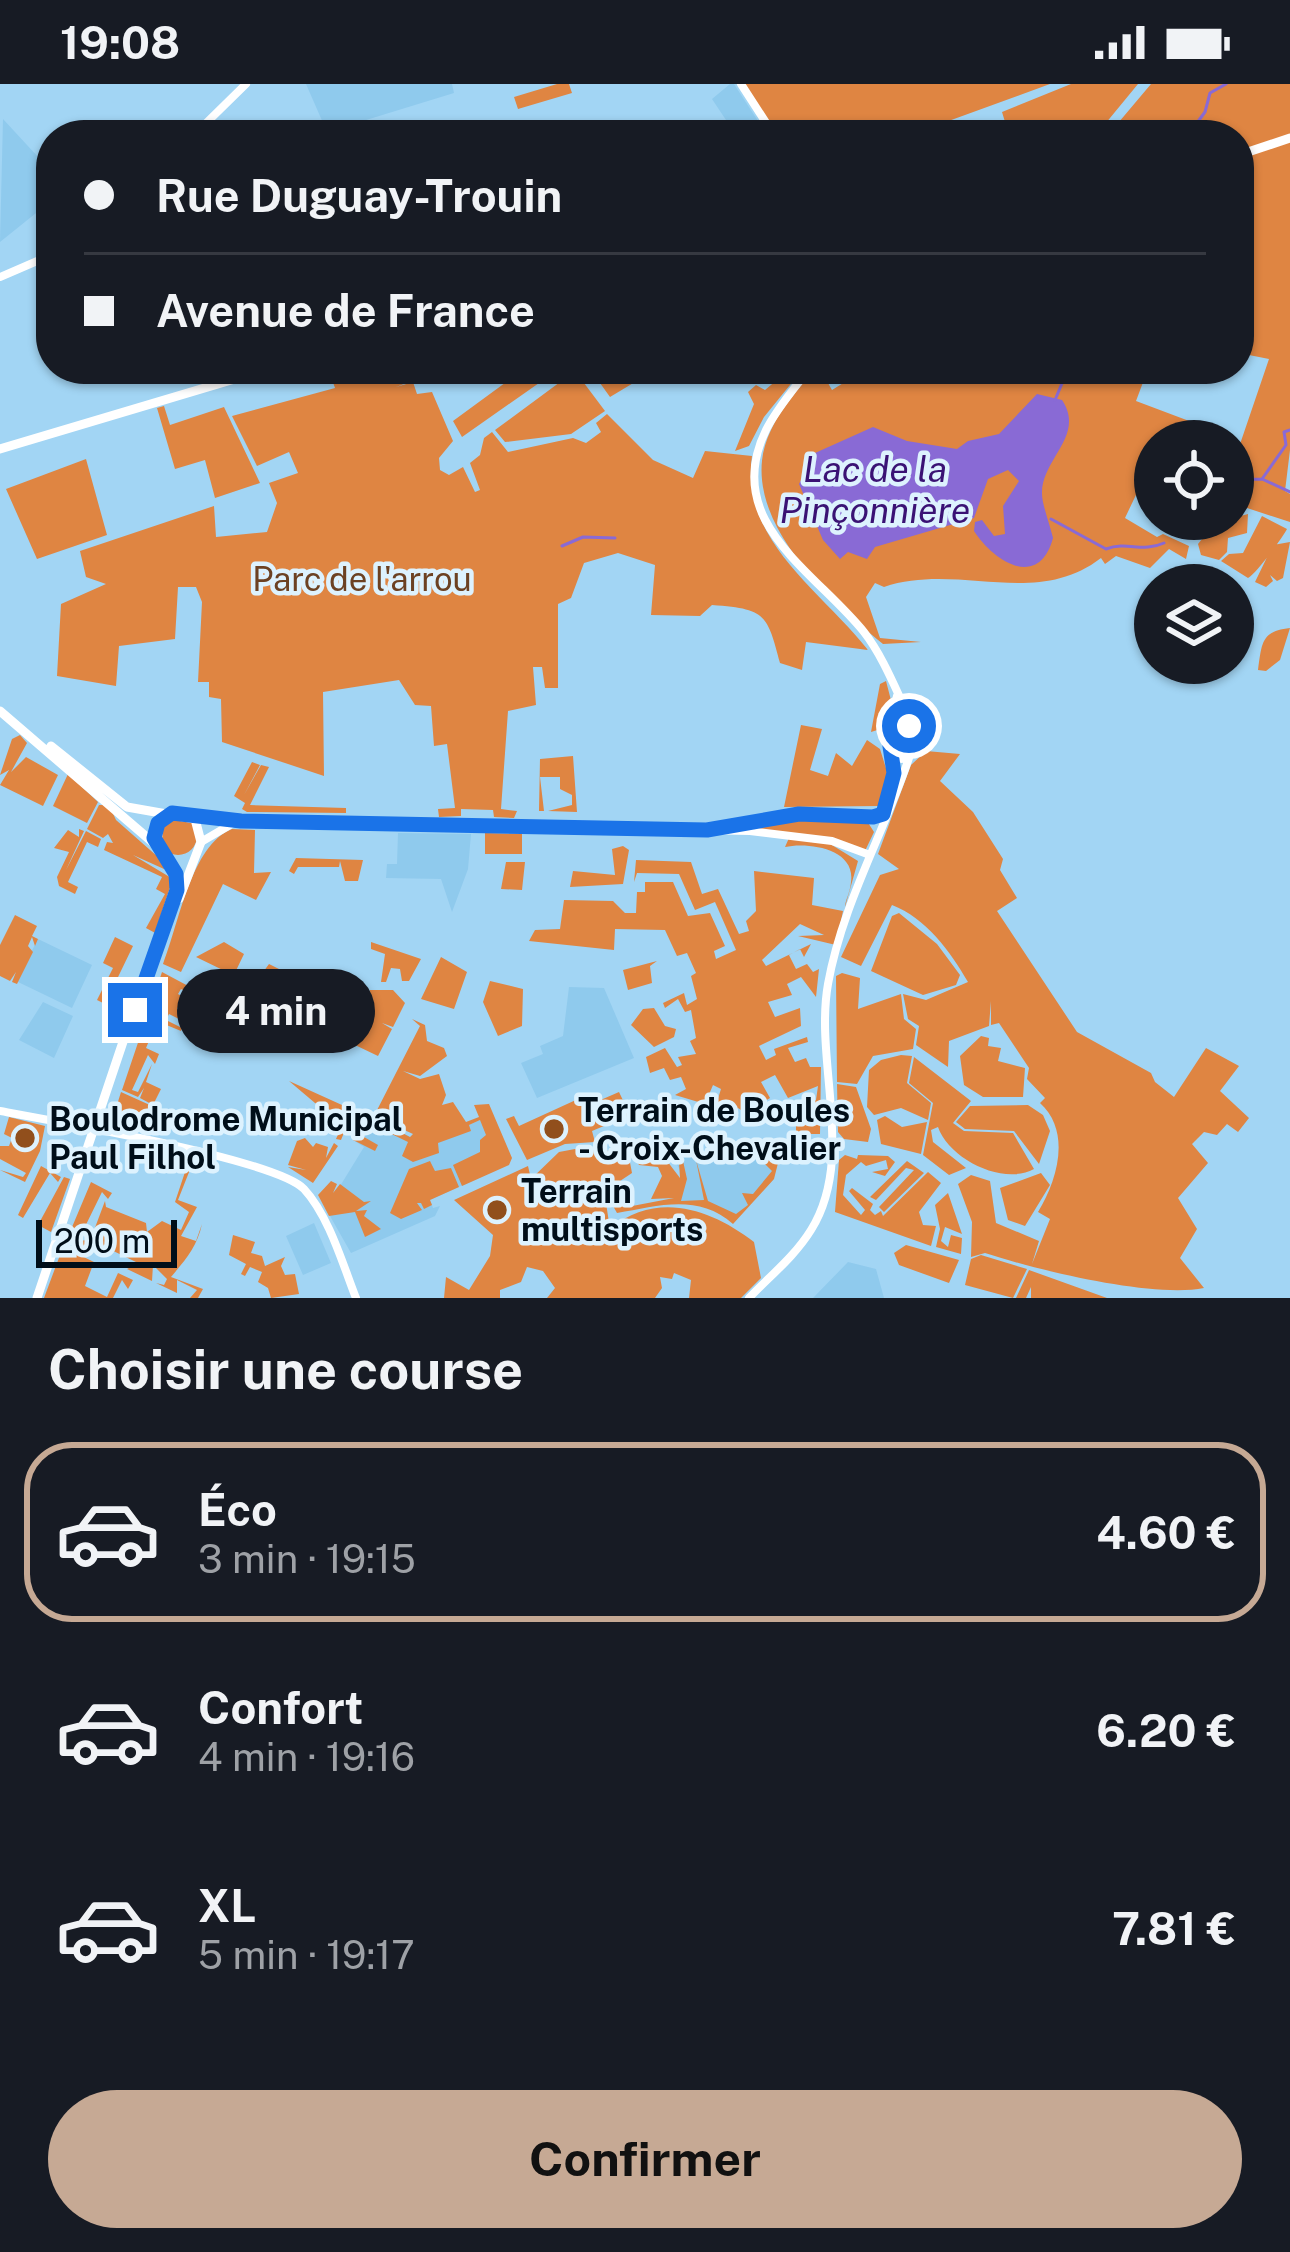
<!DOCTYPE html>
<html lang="fr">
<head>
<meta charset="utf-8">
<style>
	body { margin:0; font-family:"Public Sans",sans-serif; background:#242831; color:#f1f3f6; height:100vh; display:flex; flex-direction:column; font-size:45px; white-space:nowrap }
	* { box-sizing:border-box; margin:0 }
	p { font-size:39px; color:#9ea1a6 }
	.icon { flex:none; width:66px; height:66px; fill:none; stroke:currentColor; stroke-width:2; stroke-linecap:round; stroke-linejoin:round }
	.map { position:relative; height:1214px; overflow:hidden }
	.panel { display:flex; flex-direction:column; background:#171b24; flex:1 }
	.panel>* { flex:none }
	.guide { position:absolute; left:36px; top:36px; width:1218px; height:264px; border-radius:48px; box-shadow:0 3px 9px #0004; display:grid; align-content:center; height:264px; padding:0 48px; background:#171b24 }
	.fabs { position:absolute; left:1134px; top:336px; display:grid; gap:24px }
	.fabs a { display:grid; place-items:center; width:120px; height:120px; border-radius:50%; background:#171b24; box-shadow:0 3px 9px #0004; font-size:60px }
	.scale { position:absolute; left:36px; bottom:30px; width:141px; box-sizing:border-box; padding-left:12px; border:6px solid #000e19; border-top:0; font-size:33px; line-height:42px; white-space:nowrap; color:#000e19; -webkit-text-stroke:9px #ddf2fe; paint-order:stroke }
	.end { position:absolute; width:54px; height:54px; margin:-27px; border:15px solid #1a73e8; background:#fff; box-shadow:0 0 0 6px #fff }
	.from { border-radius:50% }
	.bubble { position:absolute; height:84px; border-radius:42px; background:#171b24; box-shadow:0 3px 9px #0004; font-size:39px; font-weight:700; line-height:84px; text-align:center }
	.guide b { display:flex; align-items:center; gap:42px; height:114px; font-size:45px }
	.guide b+b { border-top:3px solid #363941 }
	.guide i { width:30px; height:30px; background:#f1f3f6 }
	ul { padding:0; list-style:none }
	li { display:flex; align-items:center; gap:36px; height:180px; margin:0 24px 18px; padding:0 24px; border:6px solid transparent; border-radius:48px }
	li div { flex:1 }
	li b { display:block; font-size:45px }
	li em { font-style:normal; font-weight:700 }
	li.selected { border-color:#c6a994 }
	li>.icon { width:108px; height:108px; stroke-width:1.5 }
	h2 { padding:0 48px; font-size:54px; line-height:144px }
	.primary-button { display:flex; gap:24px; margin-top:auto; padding:24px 48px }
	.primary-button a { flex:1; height:138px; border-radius:72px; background:#c6a994; color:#111; font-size:48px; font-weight:700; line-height:138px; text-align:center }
	.status { display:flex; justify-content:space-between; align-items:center; height:84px; padding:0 60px; background:#171b24; direction:ltr }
	.status svg { height:33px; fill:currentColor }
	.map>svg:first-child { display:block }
</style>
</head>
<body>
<div class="status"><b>19:08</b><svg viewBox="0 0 49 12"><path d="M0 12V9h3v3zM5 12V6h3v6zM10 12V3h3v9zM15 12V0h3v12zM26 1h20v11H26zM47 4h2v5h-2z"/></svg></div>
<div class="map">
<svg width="1290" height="1214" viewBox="0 0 1290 1214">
	<rect width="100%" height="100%" fill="#a2d5f4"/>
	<!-- built -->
	<path fill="#8fcaed" d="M306,0H452L454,9L327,48Z
		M730,0H734L767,51H713L726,36L712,15Z
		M3,35L51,87V117L0,158Z
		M398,749L471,750L468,785L452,828L441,795L386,794L387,780H397Z
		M38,855L92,881L72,924L16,897Z
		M569,903L604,904L634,974L537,1014L521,979L543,970L540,962L563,952Z
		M43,918L73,932L54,974L19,956Z
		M366,1030L425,1061L482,1035L503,1083L430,1116L433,1124L440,1122L435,1132L351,1169L326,1125L364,1063L353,1056Z
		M670,1069L780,1071L773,1096L733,1138L703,1120L677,1119L682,1089Z
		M314,1139L331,1179L303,1191L286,1152Z
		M848,1178L876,1185L884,1214H813Z"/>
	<!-- green -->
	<path fill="#df8542" d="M557,0H569L572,9L518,25L514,13Z
		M744,0H1050L910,51H778Z
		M1071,0H1138L1096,51H1009L1002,28Z
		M1151,0H1290V366L1285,407L1290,410V438L1244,423L1243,398L1242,423L1233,424L1238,412L1233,367L1238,366L1269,275L1239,269V51H1108Z
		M335,285H407L400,288L408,287L412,297L396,303L413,298L417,310L432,308L453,357L439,374L440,386L449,391L463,383L475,408L480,406L470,379L480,371L484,354L492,348L508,368L573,354L586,359L601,348L596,339L607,330L653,376L693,394L705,367L752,372C740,457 822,507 868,566L806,558L802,586L780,579C767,529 765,525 712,521L700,532L651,531L655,481L618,469L584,479L571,514L558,520V604H545L542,583H533L536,621L508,627L501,725L517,727L514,734L494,733L493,726L461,725V732L439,733L438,725L455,724L447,660L434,662L431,622L415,621L399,596L323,608L324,692L222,658L221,615L209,613V598H198L202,518L196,503H178L175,555L119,562L116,602L57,592L61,520L106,500L86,493L80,467L214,422L216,453L267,448L277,419L269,399L298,389L289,368L257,382L232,332L335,304L329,287Z
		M524,285H540L538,291L559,285L462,353L453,337Z
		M590,285H637L640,295L610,313Z
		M790,285H803L764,333L749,362L735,367L754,320L748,308L756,301L765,306Z
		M814,285H820L832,306L866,285H950L947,291H954V285L966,291L961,285H989L991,299V285L997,291L1014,285L1012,289L1020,292L1017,285H1028L1031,295L1030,285H1148L1136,317L1213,346L1210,357H1155V371L1125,434L1157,453L1163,450L1189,462L1186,475L1169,465L1150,484L1116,472L1105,480L1101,474C1035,525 958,478 884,503L875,499L866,513L880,554L921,558L883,560C827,514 731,427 771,346C781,324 800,304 814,285Z
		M575,287L605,327L571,350L505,358L495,346Z
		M164,322L170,341L224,323L260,399L215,414L205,376L175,385L157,324Z
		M86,375L107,451L37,475L6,405Z
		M1248,430L1247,449L1228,454L1227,468L1219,476L1201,471L1198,460L1215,439Z
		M1262,432L1287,445C1283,453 1256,490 1248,494L1221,477L1229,470L1243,469Z
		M1290,458L1283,494L1277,497L1270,491L1273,497L1266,503L1255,498L1273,461Z
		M1290,544L1280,576L1266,587L1258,586C1262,559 1261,547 1290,544Z
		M886,597L893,624L890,642L871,648L880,600Z
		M801,641L822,645L810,686L828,692L836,669L852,682L867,656L880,665L889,694L879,722L784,723Z
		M20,651L27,659L11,688L26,673L58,691L43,722L0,701L9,686L0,691L12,655Z
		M926,667L960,670L940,697L973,728L1003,775L1000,786L1017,814L997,827L1077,948L1151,989L1155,998L1174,1013L1206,964L1239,982L1220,1007L1249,1034L1238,1048L1227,1040L1217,1051L1204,1048L1192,1060L1208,1079L1178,1114L1197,1145L1180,1174L1204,1204C1153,1214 1040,1187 985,1169L971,1173L972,1138L958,1100L971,1091L990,1097L996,1139L1039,1157L1032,1180L1050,1135L1038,1128C1057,1097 1072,1048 1040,1019L1045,1014L1027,995L1029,984L999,939L991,941V917L989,942L949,957L948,983L916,961L919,942L908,935L903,910L926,916L968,898C950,867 926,834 892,821L861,882L841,873L880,791L899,785L878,770L911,681Z
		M573,672L577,728L548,727L572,721V711L560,705V693H540L544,727H539L540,675Z
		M252,678L260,681L244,711L261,681L269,683L250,721L346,724V729L247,728L242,725L245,719L234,712Z
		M68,690L98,718L87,739L53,722Z
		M99,721H109L116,736L166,780L164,785L133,771L173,795L157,850L146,844L165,810L156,805L162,793L104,766L107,758L113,759L108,750L103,754L87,745Z
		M799,733L867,737L874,748L865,767L835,756L749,744Z
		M159 752a19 19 0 1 1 38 0a19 19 0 1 1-38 0Z
		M79,745L84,747L66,786L86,747L101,755L98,763L87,758L68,798L78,803L75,810L59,802L57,793L69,768L54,764L68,746L79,753Z
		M232,745L255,746L254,789L271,788L256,816L223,800L181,888L163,880C179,840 191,761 232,745Z
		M485,749L522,750V770H485Z
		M789,754L827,758L858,777L845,823C845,817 850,809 851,798C856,764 807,758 785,763Z
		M623,762L629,766L623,800L570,803L573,787L615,791L612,765Z
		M296,774L363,776L358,797H345L340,777L339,783H298L294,790L289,787Z
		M636,776L691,778L702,810L718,805L739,850L749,847L746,837L756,827L754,787L814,794L812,821L843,827L836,861L798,852L824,851L800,840L762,876L766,882L811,860L804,873L800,865L789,871L796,885L807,880L813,888L819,885L816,913L801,893L787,900L792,911L768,918L775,933L800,924L801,942L759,962L766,976L776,971L774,965L807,953L808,958L788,964L795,978L806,974L810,983H821L820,1050H790L796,1049V1026L816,1016L818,1002L788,1014L775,991L761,998L770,1014L765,1017L781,1030L756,1023L750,1032L738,1024L732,1033L716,1021L721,1005L713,1001L705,1020L675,1011L686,1005L681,993L670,996L664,984L650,989L646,973L665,964L677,983L682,981L678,973L696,970L690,957L696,954L691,926L685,928L678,915L665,924L663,919L684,909L687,921L697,915L691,892L696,889L687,869L677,872L665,846L615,845L614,866L529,857L535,846L560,845L564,816L613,817L625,829H636L637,808H645V798H673L688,832L710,829L725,862L714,867L716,875L736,866L715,818L695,826L679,790L637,789L634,798Z
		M506,778H525L522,806L501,805Z
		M899,829L937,860L960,891L956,901L923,911L871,887L892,832Z
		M15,831L37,842L32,852L38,855L35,862L32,853L28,862L33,868L17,900L12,898L16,888L10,897L0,892V861Z
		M115,853L133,862L105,920L97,916L113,884L103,879Z
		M224,858L244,870L230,899L222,895L231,890L196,873Z
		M371,858L421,875L409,897H402L400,885L391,884L386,898H381L385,870L371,865Z
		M441,873L467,888L454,925L421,915Z
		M657,877L650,882L652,899L628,906L623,886Z
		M269,880L287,889L273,919L275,908L256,898Z
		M162,888L207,912L202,926L194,923L203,916L181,905L178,910L194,919L181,917L177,925L196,938L190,951L183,948L191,941L169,930L166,936L182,944L181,947L147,933Z
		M842,889L860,894L858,925L901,910L904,935L916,945L913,965L873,972L857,1000L837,998L836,892Z
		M490,897L523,905L522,942L498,952L483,918Z
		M370,906H393L405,919L393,943L382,939L392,945L378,972L355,961L369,933L360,928Z
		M330,907H349L355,916L342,945L337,940L350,914L336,918L331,935L338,951L319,941Z
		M654,924L665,942L676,945L674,953L654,963L631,941L643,925Z
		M261,926L306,948L297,965L258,947Z
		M146,935L157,938L146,964L159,970L155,980L148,971L132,1006L138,1008L152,980L146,998L161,1005L153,1021L140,1014L144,1004L138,1013L122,1006Z
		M412,935L425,941L427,957L444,964L447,972L420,992L403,987L420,995L439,990L446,1011L442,1021L453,1018L466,1038L479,1033L474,1021L489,1020L512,1074L509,1081L462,1102L453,1081L480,1068V1056L486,1051L480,1036L469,1041L471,1047L438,1059L439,1069L413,1078L402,1072L408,1058L371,1040H366L364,1053L378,1061L375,1067L353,1056L366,1030L410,1053L413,1050L374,1032L420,942Z
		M981,952L989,954L988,962L1001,964L998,977L1025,984L1023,1013H983L964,1001L960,972Z
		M901,971L912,972L907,999L931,1019L928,1036L901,1024L874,1031L867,1023L869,986L881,976Z
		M914,973L971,1017L953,1039L964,1047L1013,1049L1034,1085C1003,1102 949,1075 938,1043L931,1046L933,1058L966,1084L949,1091L923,1071L933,1019L909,999Z
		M289,997L353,1026L341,1056L336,1055L346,1033L315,1019Z
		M837,1000L856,1003L871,1045L868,1058L844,1055L838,1048Z
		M121,1008L152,1022L140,1044L112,1037Z
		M619,1008L630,1031L592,1047L595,1058L565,1060L527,1076L506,1035L514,1032L519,1042L578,1015L596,1018Z
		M1028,1021L1043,1031L1050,1047L1039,1080L1014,1047L965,1045L956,1038L970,1022Z
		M885,1032L902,1043L927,1038L921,1070L881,1060L877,1036Z
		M9,1033L45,1042L40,1067L25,1098L0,1086L23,1093L26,1089L0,1075V1062H9L12,1054L4,1050Z
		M305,1054L313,1063L316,1059L328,1063L326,1074L334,1059L338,1062L313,1099L288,1083L306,1086L288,1081L297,1057Z
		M575,1065L628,1068L632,1089L611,1103L627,1123L674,1114L651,1115L662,1092L658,1083L639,1081L634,1071L661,1069L680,1094L679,1079L665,1068H681L687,1095L681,1117L704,1116L696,1076L708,1117L736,1130L748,1121L742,1109L753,1110L772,1087L762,1077L780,1071L774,1095L733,1140C698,1109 658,1122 617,1129L604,1106L610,1145C657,1106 711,1125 754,1158L761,1194L741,1214H689L691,1196L674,1189L672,1195L660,1193L662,1204L655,1214H547L555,1204L543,1187L527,1183L521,1198L500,1206V1214H444L446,1193L469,1206L490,1172L493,1151L454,1116L528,1082L531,1095L559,1068Z
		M845,1071L857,1075L858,1071L888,1072L895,1078L885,1092L872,1088L888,1085L886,1076L866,1082L861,1078L846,1091L843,1111L861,1131L865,1126L849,1107L852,1104L873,1120L870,1126L875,1131L881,1127L883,1132L928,1088L941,1099L919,1128L923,1141L936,1142L931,1162L835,1128L839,1076Z
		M189,1076L193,1078L178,1116L197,1123L181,1152L196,1157L202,1140C197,1163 186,1175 171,1193L203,1205L198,1214H190L197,1206L177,1196V1209L156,1199L164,1201L167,1195L153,1181L152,1197L127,1185L138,1179L99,1160L100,1171L87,1165L105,1117L106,1123L146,1139L147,1148L162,1137L181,1146L189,1128L175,1118Z
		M430,1077L435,1087L451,1084L459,1103L430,1116L432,1121L424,1125L421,1119H417L422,1126L401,1135L390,1129L409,1085Z
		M907,1077L924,1089L884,1128L879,1123L914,1086L906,1084L876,1116L870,1113Z
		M41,1082L61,1093L58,1098L50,1089L23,1134L18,1131Z
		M1041,1089L1050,1101L1025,1142L1008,1136L1000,1104Z
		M64,1093L70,1095L51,1148L38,1141Z
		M331,1097L337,1100L333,1109L340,1100L364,1118L371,1117L356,1127L367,1126L364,1132L381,1145L365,1153L355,1128L329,1132L318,1111Z
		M91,1098L112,1109L108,1115L102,1108L78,1157L88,1156L85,1164L67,1155Z
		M948,1109L962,1150L945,1143L941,1157L948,1163L951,1151L962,1154L961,1170L936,1163L940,1145L935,1121Z
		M233,1151L255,1158L251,1169L262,1172L265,1182L285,1173L281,1182L285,1191L295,1190L299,1210L271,1214L268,1204L258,1198L262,1188L250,1183L245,1192L241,1190L246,1180L229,1171Z
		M906,1161L959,1176L949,1199L899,1181L894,1169Z
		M63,1163L94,1178L85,1202L107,1213L118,1189L133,1196L128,1205L122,1196L113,1214H44Z
		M981,1171L1027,1185L1013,1214L965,1201L971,1175Z
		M1029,1186L1107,1214H1031V1203L1026,1214H1016Z"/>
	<!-- water -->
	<path fill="#896ad5" d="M1037,310L1062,316C1086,352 1041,375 1042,410C1042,420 1050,441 1053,454C1039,506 994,478 974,447L975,438L982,436L994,452L1005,450L1003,422L1019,397L1008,386L988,395L974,434L875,463L867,475L848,468L840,475L823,456L799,400L815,369L873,343L907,357L957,365L968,357L999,350Z"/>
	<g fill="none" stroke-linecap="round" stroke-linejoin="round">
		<!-- stream -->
		<path stroke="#896ad5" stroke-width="3" d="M1188,51L1205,28L1210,9L1226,0
			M1055,316L1068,285
			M1262,395L1286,361L1284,348L1290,346
			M1233,396L1262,395L1290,408
			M1051,435L1106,465C1128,457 1142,469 1164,459
			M562,462L583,453L615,454"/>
		<!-- secondary -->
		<path stroke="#fff" stroke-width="8" d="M741,0L774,51
			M194,51L246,0
			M0,193L51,171
			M809,285C794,305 777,324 766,346C721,438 815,487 864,548C888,579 901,621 920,654L917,668L902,675L886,660L897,612
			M188,731L240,737L750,747L832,757L870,771
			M883,734L893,703L891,673
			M724,742L799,730H883
			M201,758L235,738
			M0,1027C53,1037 275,1075 304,1105C329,1132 343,1181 356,1214
			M749,1214C770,1192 795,1172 811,1146C856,1074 814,978 828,900C842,821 884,749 909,674"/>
		<!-- primary -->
		<path stroke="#fff" stroke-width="9" d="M1239,71L1290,54
			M0,365L268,285
			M0,627L157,762L177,797L37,1214
			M51,662L127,723L195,735L201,758L179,815
			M157,762L159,739L172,729"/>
	</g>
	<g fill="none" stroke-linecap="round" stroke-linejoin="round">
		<!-- route -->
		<path stroke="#1a73e8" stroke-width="15" d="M135,926L177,806L176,790L154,754L158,739L172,729L241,737L707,746L799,730L873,733L883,730L894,689L888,649L897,642H909"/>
	</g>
	<!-- markers -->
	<g fill="#914f1c" stroke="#ddf2fe" stroke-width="4.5">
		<circle cx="554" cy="1045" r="12"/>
		<circle cx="25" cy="1054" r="12"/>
		<circle cx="497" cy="1126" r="12"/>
	</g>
	<g text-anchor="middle" stroke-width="9" stroke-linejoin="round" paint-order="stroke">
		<!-- park labels -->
		<g font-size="33" fill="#6c4122" stroke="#ddf2fe">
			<text x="362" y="507">Parc de l'arrou</text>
		</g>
		<!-- poi labels -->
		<g font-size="33" font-weight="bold" fill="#000e19" stroke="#ddf2fe" text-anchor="start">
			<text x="578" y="1038">Terrain de Boules<tspan x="578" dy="38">- Croix-Chevalier</tspan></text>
			<text x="49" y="1047">Boulodrome Municipal<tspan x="49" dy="38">Paul Filhol</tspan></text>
			<text x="521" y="1119">Terrain<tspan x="521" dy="38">multisports</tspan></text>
		</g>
		<!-- water labels -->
		<g font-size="36" font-style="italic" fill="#3a1274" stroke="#ddf2fe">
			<text x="875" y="398">Lac de la<tspan x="875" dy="41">Pinçonnière</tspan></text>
		</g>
	</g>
</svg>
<div class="fabs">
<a><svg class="icon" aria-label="locate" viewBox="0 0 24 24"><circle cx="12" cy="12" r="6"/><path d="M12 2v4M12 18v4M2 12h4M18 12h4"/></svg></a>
<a><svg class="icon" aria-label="layers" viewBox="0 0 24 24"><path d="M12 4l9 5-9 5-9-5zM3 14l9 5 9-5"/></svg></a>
</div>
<div class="scale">200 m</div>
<i class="end from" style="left:909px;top:642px"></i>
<i class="end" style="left:135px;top:926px"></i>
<div class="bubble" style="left:177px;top:885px;width:198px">4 min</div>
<div class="guide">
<b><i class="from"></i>Rue Duguay-Trouin</b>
<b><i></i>Avenue de France</b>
</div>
</div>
<section class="panel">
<h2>Choisir une course</h2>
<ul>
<li class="selected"><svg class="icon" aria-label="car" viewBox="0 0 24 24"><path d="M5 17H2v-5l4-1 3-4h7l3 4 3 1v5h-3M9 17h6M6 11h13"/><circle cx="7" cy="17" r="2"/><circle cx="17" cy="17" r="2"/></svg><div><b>Éco</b><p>3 min · 19:15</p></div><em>4.60 €</em></li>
<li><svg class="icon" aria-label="car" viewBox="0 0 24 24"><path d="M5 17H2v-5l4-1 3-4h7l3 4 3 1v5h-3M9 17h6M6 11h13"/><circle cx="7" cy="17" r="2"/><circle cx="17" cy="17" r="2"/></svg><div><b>Confort</b><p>4 min · 19:16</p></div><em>6.20 €</em></li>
<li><svg class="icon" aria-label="car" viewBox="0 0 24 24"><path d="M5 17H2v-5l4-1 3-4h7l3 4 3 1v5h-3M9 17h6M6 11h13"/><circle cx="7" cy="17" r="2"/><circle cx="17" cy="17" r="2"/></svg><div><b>XL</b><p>5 min · 19:17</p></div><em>7.81 €</em></li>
</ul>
<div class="primary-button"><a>Confirmer</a></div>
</section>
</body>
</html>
